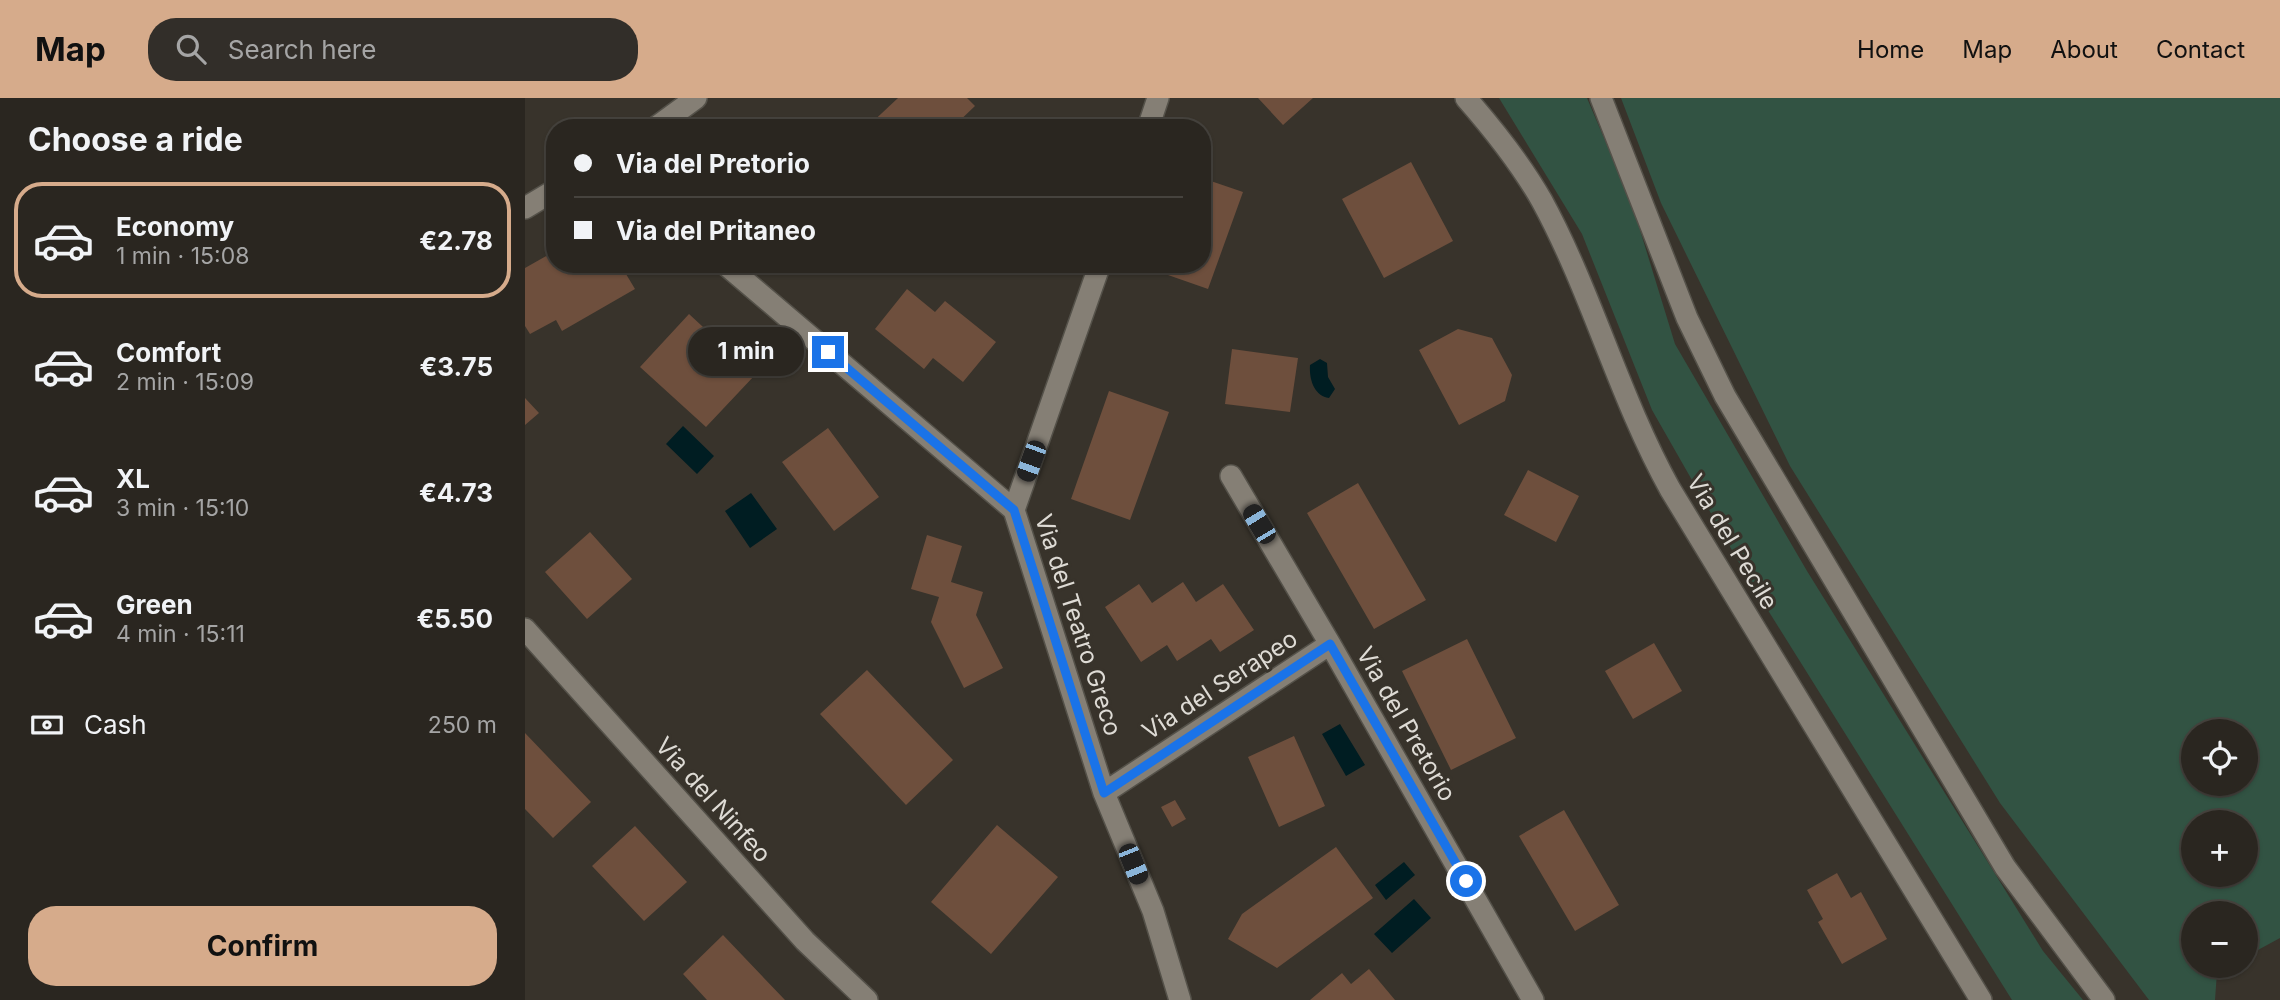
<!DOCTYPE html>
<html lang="en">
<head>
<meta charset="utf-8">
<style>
	body { margin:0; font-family:Inter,sans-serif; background:#322e29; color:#f1f3f6; height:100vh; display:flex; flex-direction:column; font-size:26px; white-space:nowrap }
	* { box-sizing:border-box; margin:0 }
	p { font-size:23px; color:#a5a5a5 }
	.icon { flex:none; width:38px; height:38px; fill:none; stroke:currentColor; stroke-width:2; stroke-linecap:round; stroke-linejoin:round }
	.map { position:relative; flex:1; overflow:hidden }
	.sheet { display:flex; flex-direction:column; background:#2a2620; width:525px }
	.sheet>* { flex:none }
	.banner { position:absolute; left:21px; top:21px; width:665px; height:154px; border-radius:28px; box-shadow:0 2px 5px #0004,0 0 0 2px #46433e; display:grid; align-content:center; height:154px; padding:0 28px; background:#2a2620 }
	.controls { position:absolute; left:1656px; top:621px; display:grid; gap:14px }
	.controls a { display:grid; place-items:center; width:77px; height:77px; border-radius:50%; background:#2a2620; box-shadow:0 2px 5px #0004,0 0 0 2px #46433e; font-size:35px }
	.end { position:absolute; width:32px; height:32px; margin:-16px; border:9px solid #1a73e8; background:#fff; box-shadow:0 0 0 4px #fff }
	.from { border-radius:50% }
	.bubble { position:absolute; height:49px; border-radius:24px; background:#2a2620; box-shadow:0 2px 5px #0004,0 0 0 2px #46433e; font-size:23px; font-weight:700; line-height:49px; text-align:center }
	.car { position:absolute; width:21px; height:42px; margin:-21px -10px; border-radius:9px; box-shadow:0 0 5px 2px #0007; background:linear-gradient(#222 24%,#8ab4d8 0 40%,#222 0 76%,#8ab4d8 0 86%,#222 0) }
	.banner b { display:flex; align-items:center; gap:24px; height:66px; font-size:26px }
	.banner b+b { border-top:2px solid #46433e }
	.banner i { width:18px; height:18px; background:#f1f3f6 }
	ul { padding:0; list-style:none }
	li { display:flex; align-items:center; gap:21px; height:116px; margin:0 14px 10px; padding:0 14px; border:4px solid transparent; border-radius:28px }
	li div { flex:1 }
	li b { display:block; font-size:26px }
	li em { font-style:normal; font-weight:700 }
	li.selected { border-color:#d6ab8b }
	li>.icon { width:63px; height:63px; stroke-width:1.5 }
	h2 { padding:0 28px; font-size:32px; line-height:84px }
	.pay { display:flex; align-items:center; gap:18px; height:77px; padding:0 28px; font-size:26px }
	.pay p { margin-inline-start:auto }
	.primary-button { display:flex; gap:14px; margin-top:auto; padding:14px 28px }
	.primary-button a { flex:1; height:80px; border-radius:28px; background:#d6ab8b; color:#111; font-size:28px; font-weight:700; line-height:80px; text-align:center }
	header { display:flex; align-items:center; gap:42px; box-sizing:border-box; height:98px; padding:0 35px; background:#d6ab8b; color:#111 }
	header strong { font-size:33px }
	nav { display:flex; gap:38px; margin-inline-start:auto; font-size:24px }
	.search { width:490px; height:63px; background:#322e29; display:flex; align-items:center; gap:18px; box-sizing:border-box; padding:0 24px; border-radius:28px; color:#a5a5a5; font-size:26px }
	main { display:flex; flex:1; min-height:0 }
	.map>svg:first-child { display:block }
</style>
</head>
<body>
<header>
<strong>Map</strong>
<div class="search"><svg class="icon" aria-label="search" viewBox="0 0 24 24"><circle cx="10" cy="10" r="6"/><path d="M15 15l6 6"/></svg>Search here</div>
<nav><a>Home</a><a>Map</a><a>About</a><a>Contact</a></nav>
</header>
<main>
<section class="sheet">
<h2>Choose a ride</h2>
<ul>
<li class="selected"><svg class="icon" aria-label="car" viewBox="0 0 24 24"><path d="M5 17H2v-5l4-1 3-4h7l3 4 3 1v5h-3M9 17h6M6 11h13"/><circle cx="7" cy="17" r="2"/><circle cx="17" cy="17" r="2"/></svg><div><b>Economy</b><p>1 min · 15:08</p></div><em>€2.78</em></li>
<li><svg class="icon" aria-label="car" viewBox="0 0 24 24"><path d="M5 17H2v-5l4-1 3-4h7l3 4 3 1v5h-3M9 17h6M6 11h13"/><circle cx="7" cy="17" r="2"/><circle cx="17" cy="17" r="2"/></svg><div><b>Comfort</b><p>2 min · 15:09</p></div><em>€3.75</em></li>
<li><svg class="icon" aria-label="car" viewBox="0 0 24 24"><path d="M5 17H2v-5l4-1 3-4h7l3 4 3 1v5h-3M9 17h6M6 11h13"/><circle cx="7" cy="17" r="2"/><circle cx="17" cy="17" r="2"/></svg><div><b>XL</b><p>3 min · 15:10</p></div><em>€4.73</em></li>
<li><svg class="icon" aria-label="car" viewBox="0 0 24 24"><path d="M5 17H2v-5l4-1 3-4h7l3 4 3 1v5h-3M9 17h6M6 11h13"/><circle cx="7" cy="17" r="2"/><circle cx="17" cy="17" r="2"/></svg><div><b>Green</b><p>4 min · 15:11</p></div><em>€5.50</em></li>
</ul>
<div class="pay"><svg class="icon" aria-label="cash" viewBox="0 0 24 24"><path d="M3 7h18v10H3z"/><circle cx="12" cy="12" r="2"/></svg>Cash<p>250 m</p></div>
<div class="primary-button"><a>Confirm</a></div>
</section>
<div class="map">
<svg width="1755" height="902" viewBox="0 0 1755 902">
	<rect width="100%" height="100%" fill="#38332b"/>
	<!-- green -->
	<path fill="#325343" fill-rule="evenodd" d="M974,0H1062L1107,106L1150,246L1282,473L1518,853L1558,902H1487L1224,482L1127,312L1057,136Z
		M1096,0H1755V840L1720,859V816H1668V868H1703L1692,874L1690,902H1624L1475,705L1265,368L1136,105ZM1668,634H1720V686H1668ZM1720,724V777H1668V724Z"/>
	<!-- water -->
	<path fill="#001d22" d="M795,261L802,265L803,279L810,291L804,300C789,298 784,281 785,267Z
		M158,328L189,358L172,376L141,346Z
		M226,395L252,431L225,450L200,413Z
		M815,626L840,667L821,678L797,636Z
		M879,764L890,777L861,802L850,787Z
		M889,801L906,820L867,855L849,836Z"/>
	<!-- building -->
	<path fill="#6e4f3d" d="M373,0H442L450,8L427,30H341Z
		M733,0H788L758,27Z
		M496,19L522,30H491Z
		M886,64L928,143L859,180L817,101Z
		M677,80L718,94L683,191L623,170L624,166H677Z
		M30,153V166H95L110,191L37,233L31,222L5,236L0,228V170Z
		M382,191L410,214L420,203L471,244L438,284L408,260L399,271L350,231Z
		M164,216L230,277L181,329L115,269Z
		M933,231L967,240L987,277L980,303L934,327L894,252Z
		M707,251L773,260L765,314L700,306Z
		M584,293L644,314L605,422L546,401Z
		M0,300L14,315L0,327Z
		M303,330L354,399L309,433L257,364Z
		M1003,372L1054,398L1031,444L979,417Z
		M833,385L901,502L849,531L782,415Z
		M65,434L107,481L62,521L20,474Z
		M402,437L437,448L426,484L458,494L451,517L478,570L439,590L406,524L414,499L386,491Z
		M658,484L671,504L698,486L729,532L695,554L686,541L652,563L642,547L616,564L580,509L614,486L627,505Z
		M942,541L991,640L926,672L877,573Z
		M1129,545L1157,593L1108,621L1080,573Z
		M342,572L428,662L381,707L295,616Z
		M0,635L66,704L28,740L0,711Z
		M769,638L800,708L754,729L723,659Z
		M650,702L661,721L647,729L636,709Z
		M1039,712L1094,807L1050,833L994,738Z
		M472,727L533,779L466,856L406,804Z
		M110,728L162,784L119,823L67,768Z
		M811,749L848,800L752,870L703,841L717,816Z
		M1312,775L1326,800L1336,794L1362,841L1317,866L1293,824L1298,821L1282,792Z
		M198,837L260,902H182L158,876Z
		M844,871L870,902H785L817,875L826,886Z"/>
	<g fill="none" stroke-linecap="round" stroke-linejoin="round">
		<defs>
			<path id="minor" d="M941,0C969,32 996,66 1017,103C1067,195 1094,299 1145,391L1456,902
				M1076,0L1162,220L1200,298L1480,769L1579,902
				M130,30L171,0
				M623,30L633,0
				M0,110L30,92
				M200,166L489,412
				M575,166L489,412L579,695L628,813L655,902
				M706,378L805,546L1008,902
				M0,531L280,843L342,902
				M579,695L805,546"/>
		</defs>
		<!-- minor casing -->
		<use href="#minor" stroke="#545149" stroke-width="24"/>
		<!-- minor -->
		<use href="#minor" stroke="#857f75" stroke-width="21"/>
	</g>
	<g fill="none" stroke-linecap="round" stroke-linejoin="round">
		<!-- route -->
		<path stroke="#1a73e8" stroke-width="9" d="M303,254L489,412L579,695L805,546L941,783"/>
	</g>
	<g text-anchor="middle" stroke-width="6" stroke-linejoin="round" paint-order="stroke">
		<!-- street labels -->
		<g font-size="24" fill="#dedbd5" stroke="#38332b">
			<text transform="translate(1207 444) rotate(59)" y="8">Via del Pecile</text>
			<text transform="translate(553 527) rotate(72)" y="8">Via del Teatro Greco</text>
			<text transform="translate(695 587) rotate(-33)" y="8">Via del Serapeo</text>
			<text transform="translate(881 626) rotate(60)" y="8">Via del Pretorio</text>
			<text transform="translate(188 702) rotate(48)" y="8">Via del Ninfeo</text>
		</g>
	</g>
</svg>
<div class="controls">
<a><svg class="icon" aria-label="locate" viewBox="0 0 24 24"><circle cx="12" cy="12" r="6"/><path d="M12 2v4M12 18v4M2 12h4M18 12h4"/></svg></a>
<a>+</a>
<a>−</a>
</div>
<i class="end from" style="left:941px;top:783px"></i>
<i class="end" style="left:303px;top:254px"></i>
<div class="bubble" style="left:163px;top:229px;width:116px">1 min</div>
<i class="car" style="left:506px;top:363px;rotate:200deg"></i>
<i class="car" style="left:734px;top:426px;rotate:329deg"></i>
<i class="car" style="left:608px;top:766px;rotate:158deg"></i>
<div class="banner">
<b><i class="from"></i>Via del Pretorio</b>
<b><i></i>Via del Pritaneo</b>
</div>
</div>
</main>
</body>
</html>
